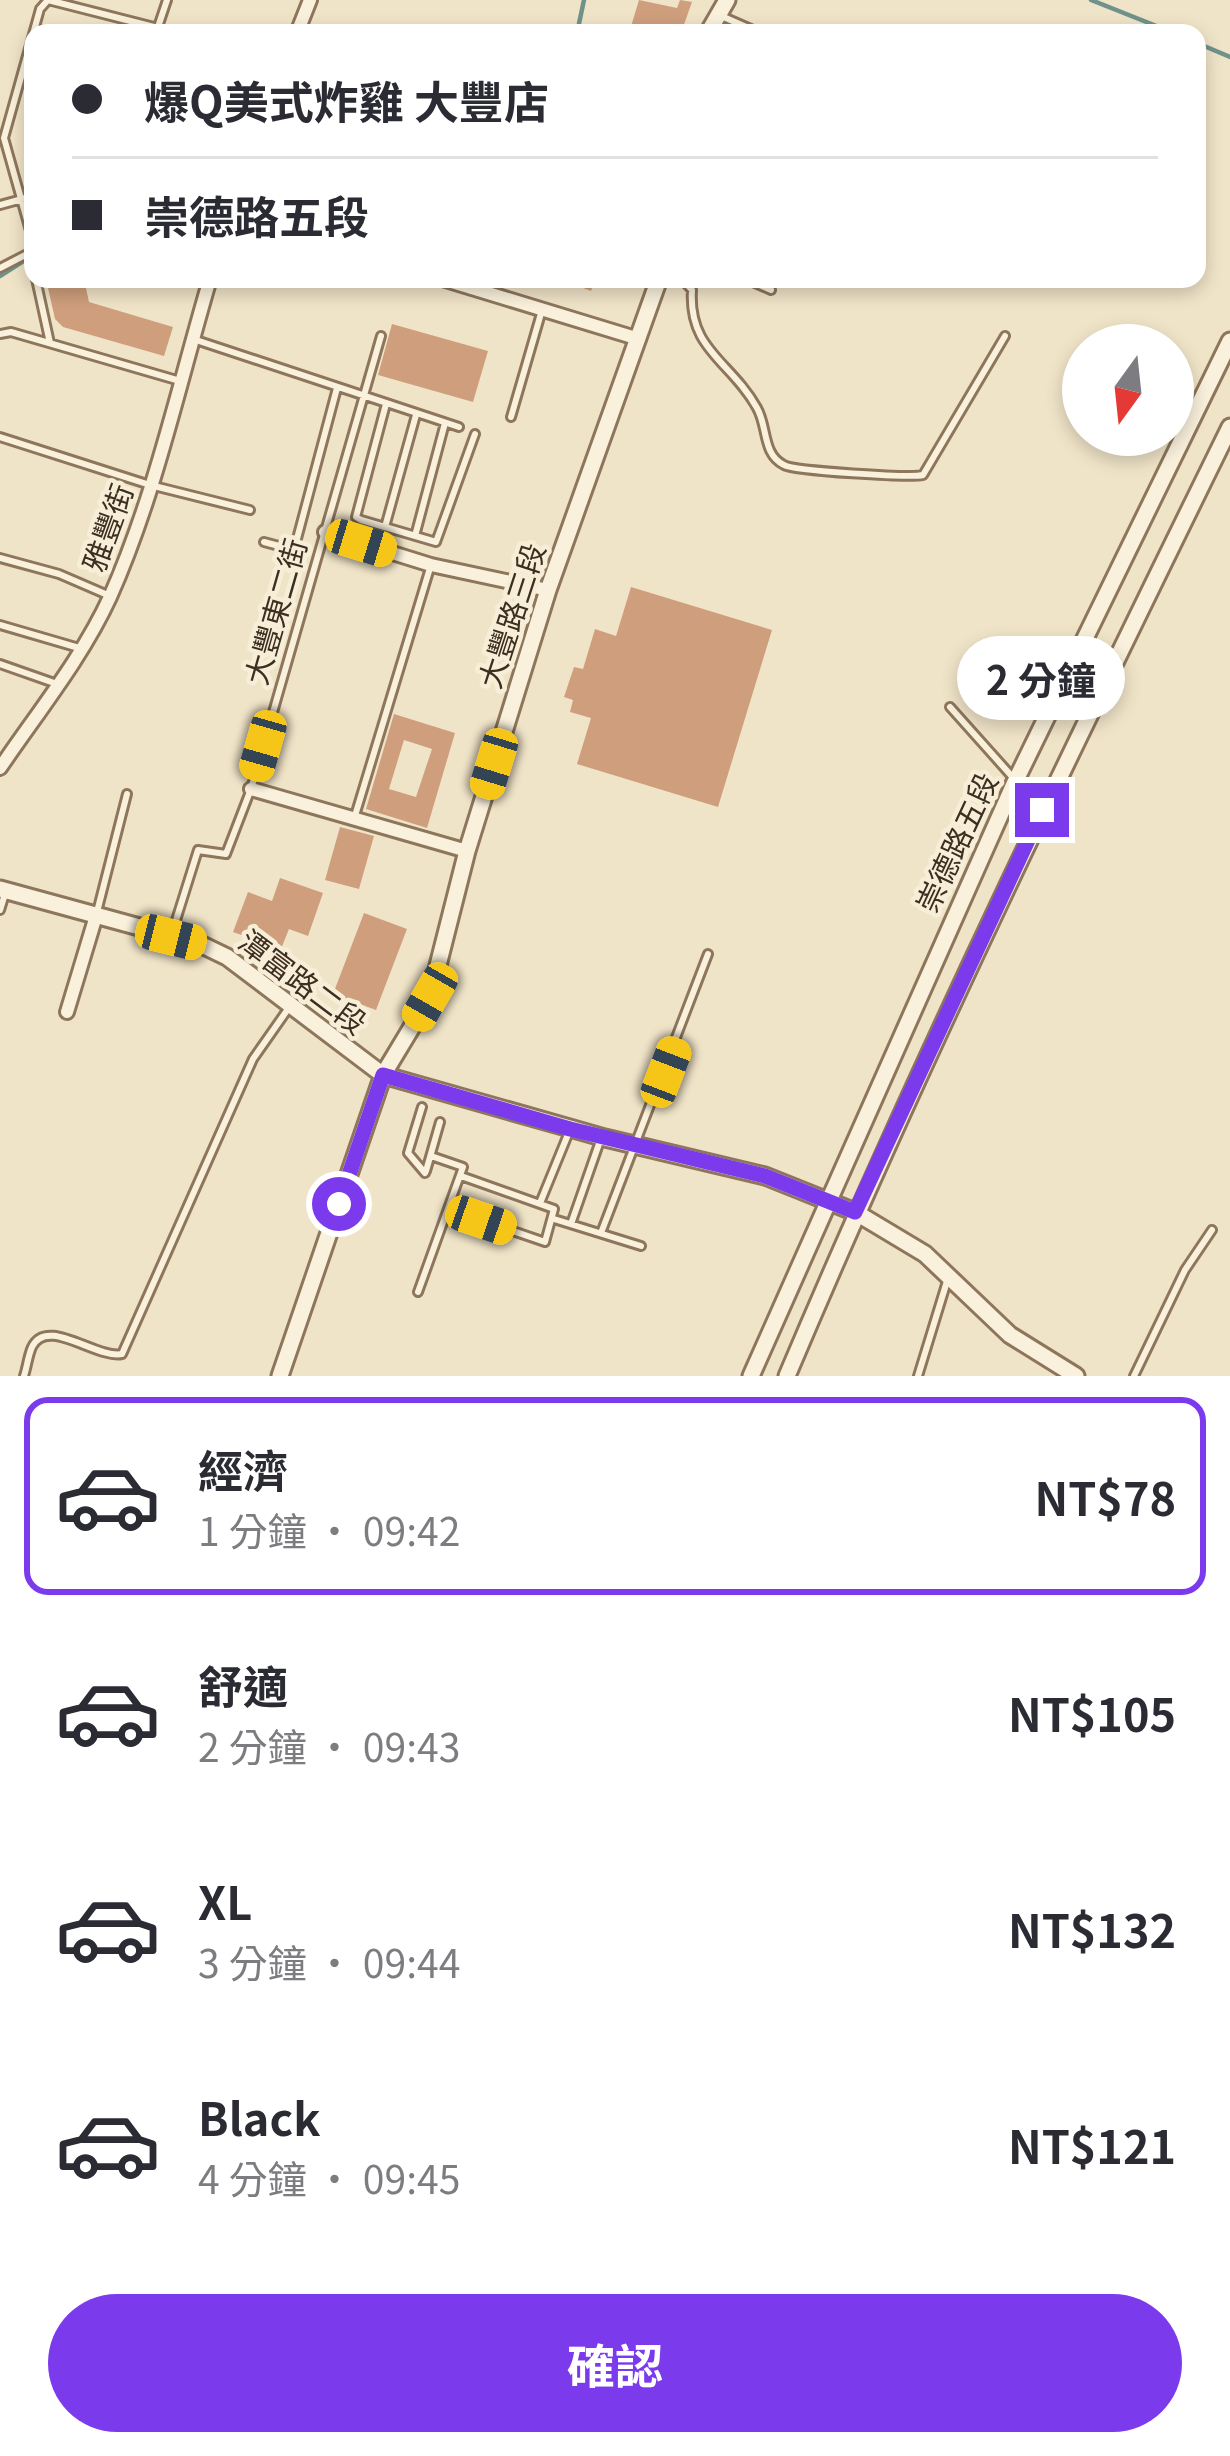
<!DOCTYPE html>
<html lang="zh-TW">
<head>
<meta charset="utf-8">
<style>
	body { margin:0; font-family:Georgia,"Noto Sans TC",serif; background:#f2f2f3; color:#2b2b33; height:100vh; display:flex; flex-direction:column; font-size:45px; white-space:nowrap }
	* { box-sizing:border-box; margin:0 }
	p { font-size:39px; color:#7c7c81 }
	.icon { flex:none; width:66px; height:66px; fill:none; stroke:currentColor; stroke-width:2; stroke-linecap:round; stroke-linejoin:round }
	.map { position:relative; height:1376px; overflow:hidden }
	.sheet { display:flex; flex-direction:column; background:#fff; flex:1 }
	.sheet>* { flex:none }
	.banner { position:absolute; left:24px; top:24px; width:1182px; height:264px; border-radius:24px; box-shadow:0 6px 18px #0003; display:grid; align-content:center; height:264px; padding:0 48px; background:#fff }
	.needle { width:78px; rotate:195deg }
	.controls { position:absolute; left:1062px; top:324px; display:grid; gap:24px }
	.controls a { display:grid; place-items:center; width:132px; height:132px; border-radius:50%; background:#fff; box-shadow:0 6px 18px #0003; font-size:60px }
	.end { position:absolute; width:54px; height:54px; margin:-27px; border:15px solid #7c3aed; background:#fff; box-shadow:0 0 0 6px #fff }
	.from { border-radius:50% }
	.bubble { position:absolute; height:84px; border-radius:42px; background:#fff; box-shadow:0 6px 18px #0003; font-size:39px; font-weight:700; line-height:84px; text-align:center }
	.car { position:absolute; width:36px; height:72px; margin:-36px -18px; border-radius:15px; box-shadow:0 0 9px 3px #0007; background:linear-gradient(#f5c518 24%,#345 0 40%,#f5c518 0 76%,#345 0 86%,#f5c518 0) }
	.banner b { display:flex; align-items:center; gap:42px; height:114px; font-size:45px }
	.banner b+b { border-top:3px solid #e1e1e2 }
	.banner i { width:30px; height:30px; background:#2b2b33 }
	ul { padding:21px 0 0; list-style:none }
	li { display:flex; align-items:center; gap:36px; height:198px; margin:0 24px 18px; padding:0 24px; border:6px solid transparent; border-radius:24px }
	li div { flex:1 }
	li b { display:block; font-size:45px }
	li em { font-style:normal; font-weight:700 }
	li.selected { border-color:#7c3aed }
	li>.icon { width:108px; height:108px; stroke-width:1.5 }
	.button { display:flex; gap:24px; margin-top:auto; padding:24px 48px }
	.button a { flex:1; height:138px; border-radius:72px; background:#7c3aed; color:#fff; font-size:48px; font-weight:700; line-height:138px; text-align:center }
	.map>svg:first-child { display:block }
</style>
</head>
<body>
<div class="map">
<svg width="1230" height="1376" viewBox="0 0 1230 1376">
	<rect width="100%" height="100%" fill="#f0e4c8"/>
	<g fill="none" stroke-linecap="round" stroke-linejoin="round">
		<!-- stream -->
		<path stroke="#6f938a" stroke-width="4.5" d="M1091,0L1174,33
			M577,33L584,0
			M1197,43L1230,57
			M0,276L33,255"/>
	</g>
	<!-- building -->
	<path fill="#cf9f7d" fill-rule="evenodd" d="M639,0L677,8L680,0L692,2L681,33H629Z
		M46,279H84L89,302L173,327L164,356L63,327L55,319Z
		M560,279H595L591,291Z
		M392,324L488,351L473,402L378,375Z
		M631,587L772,630L718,807L577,764L591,718L570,712L573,700L564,697L574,667L583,669L595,629L616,636Z
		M394,714L455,733L427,828L366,809ZM404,740L432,749L416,797L389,789Z
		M340,827L374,836L359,889L325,880Z
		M280,878L323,893L308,936L289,929L281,949L233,932L248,892L272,901Z
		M364,913L407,929L376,1010L333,994Z"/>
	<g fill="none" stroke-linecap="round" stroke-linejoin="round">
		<defs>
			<path id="service" d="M719,15L760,33
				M156,33L167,0
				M0,205L33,196
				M32,238L4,138L40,9L48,0L158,28
				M0,268L33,251
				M36,279L50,343
				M682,279L692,290C688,350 731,361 757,408C768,427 762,454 784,465C794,471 911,478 923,475L1005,336
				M746,279L771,290
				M0,334L11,332L180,381
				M196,340L459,427
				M386,404L356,517L361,520L436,542L475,434
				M511,417L542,310
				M0,437L150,485L250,510
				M385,527L416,415
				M415,536L445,423
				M264,542L294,550L337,388
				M0,558L59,574L110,596
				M0,625L79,648
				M0,664L57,684
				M950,707L1042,810
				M354,819L430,568
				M0,910L5,894
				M97,912L127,794
				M172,933L198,850L226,854L251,789L381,336
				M422,1107L408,1153L425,1173
				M426,1171L440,1122
				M540,1203L569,1132
				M449,1209L545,1242L554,1209L461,1176
				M554,1219L641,1246
				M571,1224L600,1141
				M601,1233L708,954
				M418,1292L463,1167L431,1156
				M24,1376C27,1367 28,1356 32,1347C47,1316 96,1359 122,1354L253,1059L288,1009
				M918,1376L948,1278
				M1134,1376L1185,1270L1212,1230"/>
			<path id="minor" d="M297,33L310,0
				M442,279L639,339
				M325,532L431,565L548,590
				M0,768C38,712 82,658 110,597C155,496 179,384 210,279
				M251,789L467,851
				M67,1012L96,916"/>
			<path id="tertiary" d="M708,33L727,0
				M0,889L198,943L227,957L383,1075L605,1138L765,1176L855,1212L925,1254L1010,1335L1076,1376
				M280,1376L383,1075L430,997L467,851L548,590L659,279
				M751,1376L1014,784L1230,341
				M787,1376C923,1054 1076,741 1230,427"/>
		</defs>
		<!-- service casing -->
		<use href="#service" stroke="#8d765c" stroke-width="12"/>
		<!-- minor casing -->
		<use href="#minor" stroke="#8d765c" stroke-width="18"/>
		<!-- tertiary casing -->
		<use href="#tertiary" stroke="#8d765c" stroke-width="21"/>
		<!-- service -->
		<use href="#service" stroke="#faf1dc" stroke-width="6"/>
		<!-- minor -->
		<use href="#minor" stroke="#faf1dc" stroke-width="12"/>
		<!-- tertiary -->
		<use href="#tertiary" stroke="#faf1dc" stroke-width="15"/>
	</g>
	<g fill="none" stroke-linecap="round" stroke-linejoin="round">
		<!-- route -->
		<path stroke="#7c3aed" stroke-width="15" d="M339,1204L383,1075L570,1129L765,1176L855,1212L1042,810"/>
	</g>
	<g text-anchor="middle" stroke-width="9" stroke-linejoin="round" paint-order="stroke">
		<!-- street labels -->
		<g font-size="30" fill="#3d2e20" stroke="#f7eed8">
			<text transform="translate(109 528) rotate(-70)" y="10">雅豐街</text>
			<text transform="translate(277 612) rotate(-74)" y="10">大豐東二街</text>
			<text transform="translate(513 616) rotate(-72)" y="10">大豐路三段</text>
			<text transform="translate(958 843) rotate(-65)" y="10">崇德路五段</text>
			<text transform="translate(302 983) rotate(37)" y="10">潭富路二段</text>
		</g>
	</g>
</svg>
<div class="controls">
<a><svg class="needle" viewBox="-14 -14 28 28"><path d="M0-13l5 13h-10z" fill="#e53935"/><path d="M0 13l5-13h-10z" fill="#7c7c81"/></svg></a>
</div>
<i class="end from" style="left:339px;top:1204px"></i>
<i class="end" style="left:1042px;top:810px"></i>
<div class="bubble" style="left:957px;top:636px;width:168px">2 分鐘</div>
<i class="car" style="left:361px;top:543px;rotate:107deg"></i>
<i class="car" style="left:263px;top:746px;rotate:196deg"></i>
<i class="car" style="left:494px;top:764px;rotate:197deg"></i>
<i class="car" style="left:171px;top:937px;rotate:104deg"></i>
<i class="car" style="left:430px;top:997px;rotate:210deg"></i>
<i class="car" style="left:666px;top:1072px;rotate:21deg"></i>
<i class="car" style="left:481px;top:1220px;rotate:109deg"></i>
<div class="banner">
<b><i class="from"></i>爆Q美式炸雞 大豐店</b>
<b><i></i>崇德路五段</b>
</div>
</div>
<section class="sheet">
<ul>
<li class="selected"><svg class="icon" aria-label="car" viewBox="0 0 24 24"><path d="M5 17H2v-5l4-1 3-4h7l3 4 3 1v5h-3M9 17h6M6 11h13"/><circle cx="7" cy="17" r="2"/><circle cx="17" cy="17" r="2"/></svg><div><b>經濟</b><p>1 分鐘 · 09:42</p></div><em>NT$78</em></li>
<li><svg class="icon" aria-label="car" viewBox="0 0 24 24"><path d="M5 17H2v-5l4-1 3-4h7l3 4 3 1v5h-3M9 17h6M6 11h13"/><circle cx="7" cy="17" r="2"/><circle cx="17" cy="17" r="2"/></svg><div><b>舒適</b><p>2 分鐘 · 09:43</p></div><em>NT$105</em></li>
<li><svg class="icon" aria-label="car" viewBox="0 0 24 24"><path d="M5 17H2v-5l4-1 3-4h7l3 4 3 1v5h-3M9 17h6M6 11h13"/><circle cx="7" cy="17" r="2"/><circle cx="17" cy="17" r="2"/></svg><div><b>XL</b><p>3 分鐘 · 09:44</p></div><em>NT$132</em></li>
<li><svg class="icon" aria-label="car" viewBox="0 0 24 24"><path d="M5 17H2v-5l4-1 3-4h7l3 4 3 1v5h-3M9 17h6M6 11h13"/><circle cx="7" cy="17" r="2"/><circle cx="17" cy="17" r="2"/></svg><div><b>Black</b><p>4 分鐘 · 09:45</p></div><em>NT$121</em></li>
</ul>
<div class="button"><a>確認</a></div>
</section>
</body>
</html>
